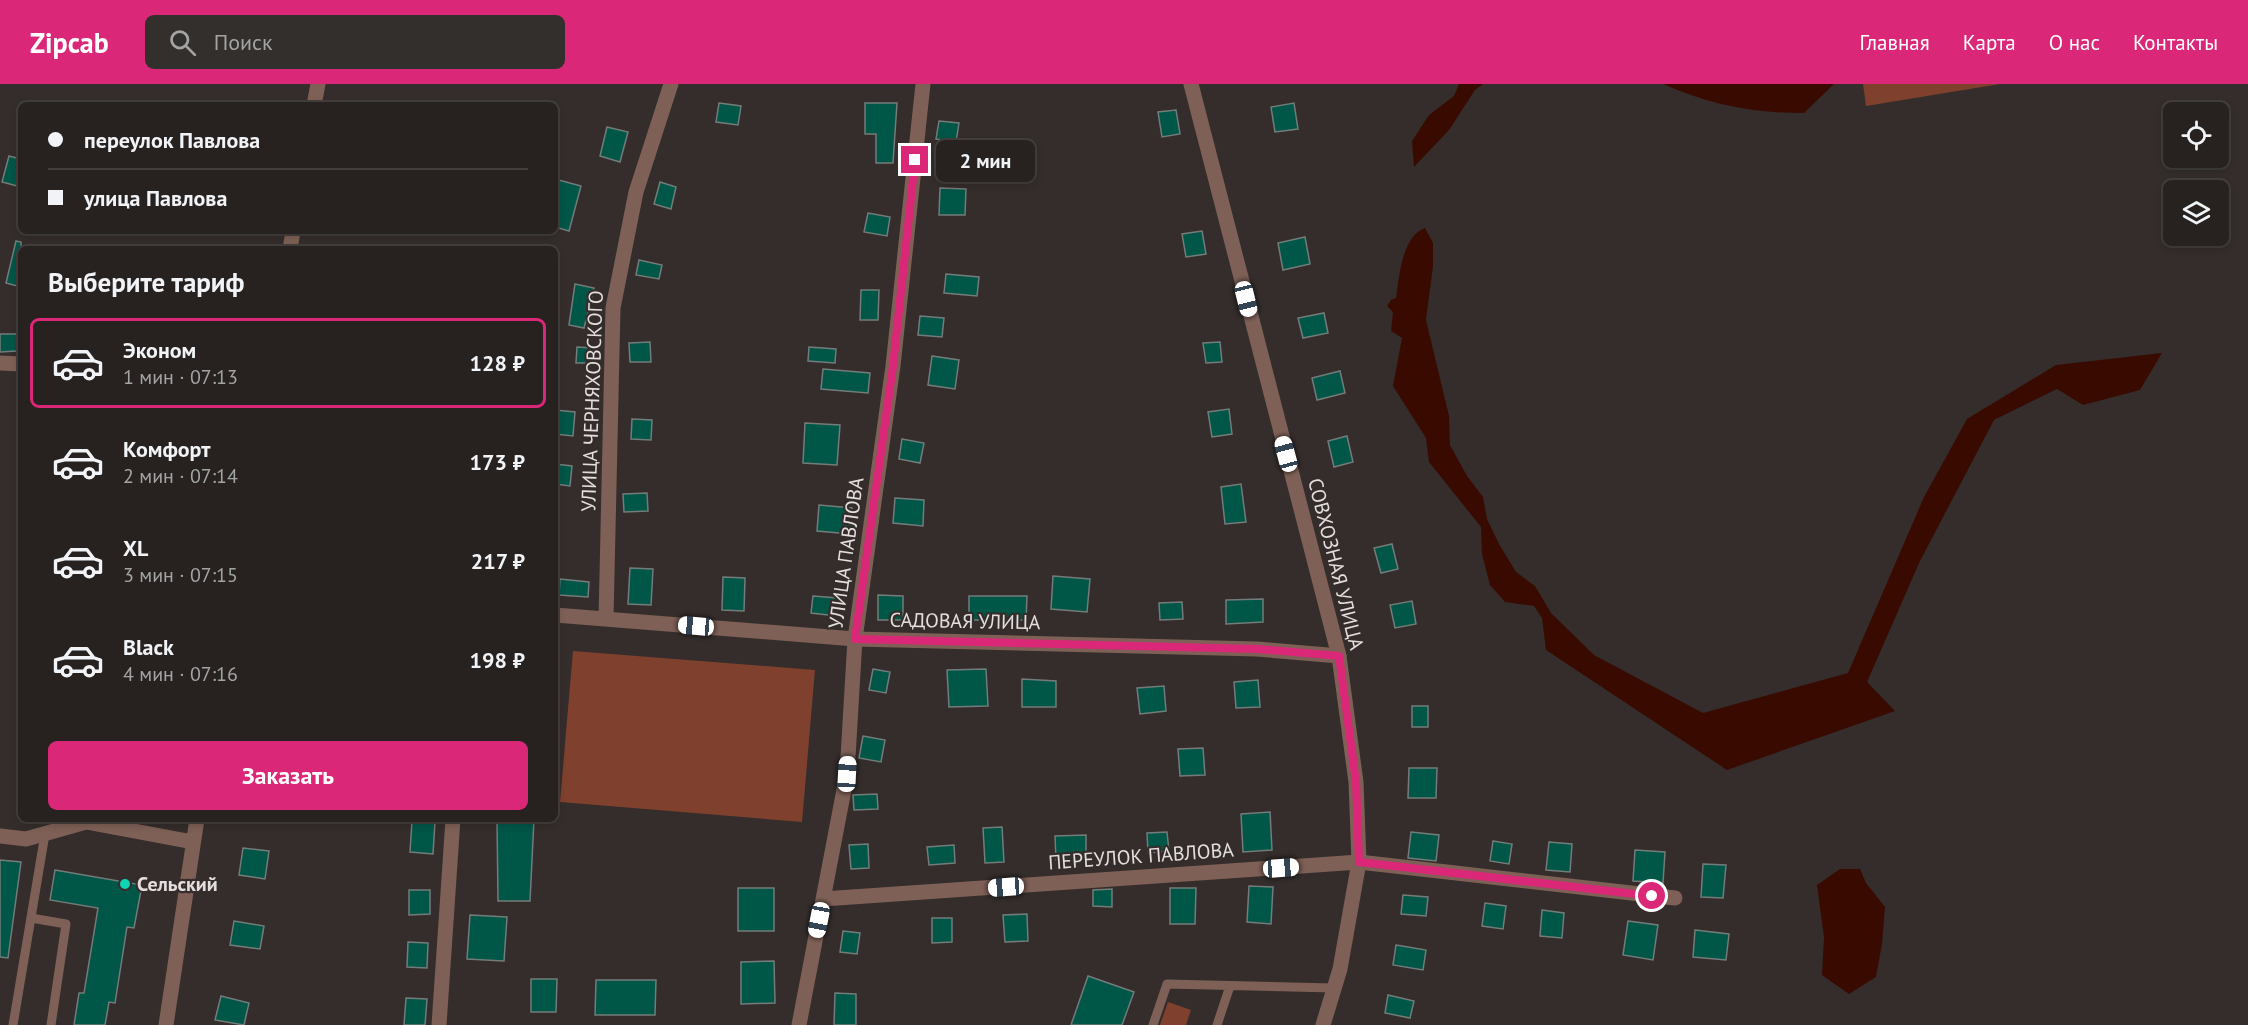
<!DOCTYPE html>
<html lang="ru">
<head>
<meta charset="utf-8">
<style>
	body { margin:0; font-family:"PT Sans",sans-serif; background:#332f2d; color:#f1f3f6; height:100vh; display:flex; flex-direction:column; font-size:22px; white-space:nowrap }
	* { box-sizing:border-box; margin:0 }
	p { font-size:20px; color:#a4a4a5 }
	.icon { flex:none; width:33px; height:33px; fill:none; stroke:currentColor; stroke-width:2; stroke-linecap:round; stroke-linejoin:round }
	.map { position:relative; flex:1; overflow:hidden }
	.side { position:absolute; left:18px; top:162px; width:540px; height:576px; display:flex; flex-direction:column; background:#272220; border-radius:9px; box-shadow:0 3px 9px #0003,0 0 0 2px #433f3e }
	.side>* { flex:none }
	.banner { position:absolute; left:18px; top:18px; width:540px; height:132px; border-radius:9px; box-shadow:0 3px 9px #0003,0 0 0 2px #433f3e; display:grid; align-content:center; height:132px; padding:0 30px; background:#272220 }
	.controls { position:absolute; left:2163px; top:18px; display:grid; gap:12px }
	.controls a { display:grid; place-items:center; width:66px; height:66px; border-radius:9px; background:#272220; box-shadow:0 3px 9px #0003,0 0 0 2px #433f3e; font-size:30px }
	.end { position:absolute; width:27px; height:27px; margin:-14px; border:8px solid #db2777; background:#fff; box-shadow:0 0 0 3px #fff }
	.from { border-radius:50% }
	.bubble { position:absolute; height:42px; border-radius:9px; background:#272220; box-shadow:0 3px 9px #0003,0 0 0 2px #433f3e; font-size:20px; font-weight:800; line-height:42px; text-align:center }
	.car { position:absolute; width:18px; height:36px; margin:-18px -9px; border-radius:8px; box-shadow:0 0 4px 2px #0007; background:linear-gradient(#fff 24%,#345 0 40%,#fff 0 76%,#345 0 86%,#fff 0) }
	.banner b { display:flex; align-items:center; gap:21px; height:57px; font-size:22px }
	.banner b+b { border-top:2px solid #433f3e }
	.banner i { width:15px; height:15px; background:#f1f3f6 }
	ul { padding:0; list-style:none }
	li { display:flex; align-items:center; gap:18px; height:90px; margin:0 12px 9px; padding:0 18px; border:3px solid transparent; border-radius:9px }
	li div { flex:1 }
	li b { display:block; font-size:22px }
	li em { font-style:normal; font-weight:800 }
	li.active { border-color:#db2777 }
	li>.icon { width:54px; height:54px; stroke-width:1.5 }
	h2 { padding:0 30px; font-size:27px; line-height:72px }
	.button { display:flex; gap:12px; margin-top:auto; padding:12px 30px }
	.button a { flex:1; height:69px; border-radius:9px; background:#db2777; color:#fff; font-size:24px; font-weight:800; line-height:69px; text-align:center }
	header { display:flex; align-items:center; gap:36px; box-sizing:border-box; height:84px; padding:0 30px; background:#db2777; color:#fff }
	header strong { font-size:28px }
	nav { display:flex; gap:33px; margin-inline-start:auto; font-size:21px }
	.search { width:420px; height:54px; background:#332f2d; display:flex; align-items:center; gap:15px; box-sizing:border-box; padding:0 21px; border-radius:9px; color:#a4a4a5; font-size:22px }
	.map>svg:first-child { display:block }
</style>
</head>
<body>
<header>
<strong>Zipcab</strong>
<div class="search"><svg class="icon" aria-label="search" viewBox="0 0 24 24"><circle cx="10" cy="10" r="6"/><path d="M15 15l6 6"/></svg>Поиск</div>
<nav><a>Главная</a><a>Карта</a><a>О нас</a><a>Контакты</a></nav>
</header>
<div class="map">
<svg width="2248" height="941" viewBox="0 0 2248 941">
	<rect width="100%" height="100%" fill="#342d2b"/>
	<!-- green -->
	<path fill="#7f412e" d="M1863,0H2000L1866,22Z
		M573,567L815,586L802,738L560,718Z
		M1168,918L1191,926L1186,941H1160Z"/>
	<!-- water -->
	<path fill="#390b00" d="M1459,0H1483L1475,6L1449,46L1414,83L1412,57L1429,31L1454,12Z
		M1663,0H1834L1804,29C1752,29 1711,21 1663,0Z
		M1425,144L1433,159V182L1426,236L1449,332L1450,361L1467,392L1483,413L1487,435L1499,460L1516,488L1535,502L1551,529L1594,571L1703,629L1848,589L1924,413L1967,335L2056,281L2162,269L2140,306L2083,321L2057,305L1994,336L1920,477L1867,598L1895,627L1727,686L1546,566L1542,534L1534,522L1505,518L1490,501L1482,470L1481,443L1429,378L1426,354L1393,302L1402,254L1391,247L1393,228L1387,222L1391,216L1396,214C1399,193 1402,152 1425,144Z
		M1840,785H1860L1866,799L1885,823L1882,860L1876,893L1849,910L1822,891L1824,853L1817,801Z"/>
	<!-- building -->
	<path fill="#005647" stroke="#737c7a" stroke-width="1.5" d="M719,19L741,22L738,41L716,38Z
		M865,19H897L893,79H876V50H865Z
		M1294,19L1298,45L1275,48L1271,23Z
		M1176,26L1180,50L1162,53L1158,28Z
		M939,37L959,39L956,58L936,55Z
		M607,43L628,48L620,78L600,72Z
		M9,72L21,75V103L2,98Z
		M555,95L581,102L569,147L555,143Z
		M660,98L676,103L671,125L654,120Z
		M940,104L966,105L965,131H939Z
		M868,129L890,133L887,152L864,148Z
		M1202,147L1206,170L1186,173L1182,150Z
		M1305,153L1310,180L1283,186L1278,159Z
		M16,157L21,158V203L6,199Z
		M639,176L662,181L659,195L636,191Z
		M946,190L979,193L977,212L944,209Z
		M575,200L594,204L584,244L569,241Z
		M861,206H879L878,236H860Z
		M1324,229L1328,249L1303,254L1298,234Z
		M920,232L944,234L942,253L918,251Z
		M0,250H17V267L0,268Z
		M650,258L651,278H630L629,259Z
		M1220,258L1222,278L1206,279L1203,259Z
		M577,263L592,264L591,279H576Z
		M809,263L836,265L835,279L808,277Z
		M932,272L959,276L955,305L928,301Z
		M823,285L870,289L868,309L821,305Z
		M1340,287L1345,309L1317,316L1312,294Z
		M1229,325L1232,350L1212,353L1208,328Z
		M555,326L575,328L573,352L555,350Z
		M632,335L652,336L651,356L631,355Z
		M805,339L840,341L837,381L803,379Z
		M1347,352L1353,378L1334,383L1328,357Z
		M902,355L924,359L920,379L899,375Z
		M555,380L572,382L570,402L555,400Z
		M1241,400L1246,438L1225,440L1221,403Z
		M647,409L648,427L624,428L623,410Z
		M895,414L924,416L923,442L893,439Z
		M819,421L852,424L850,450L817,447Z
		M1392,460L1398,485L1381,489L1374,464Z
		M630,484L653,485L651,521L628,520Z
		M1053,492L1090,495L1087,528L1051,525Z
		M723,493L745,494L744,527L722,526Z
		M560,495L589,498L588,513L559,511Z
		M878,511L903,512V536H878Z
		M813,512L838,514L837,532L811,529Z
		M969,512H1027L1026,536H969Z
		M1263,515V538L1226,540V516Z
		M1412,517L1416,540L1395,544L1390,521Z
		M1182,518L1183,535L1160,536L1159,519Z
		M873,585L890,588L886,609L869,606Z
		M986,585L988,622L949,623L947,586Z
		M1022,595L1056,597V623H1022Z
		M1258,596L1260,623L1236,624L1234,598Z
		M1164,602L1166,627L1140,630L1137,604Z
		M1412,622H1428V643H1412Z
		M863,652L885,656L881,678L859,674Z
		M1203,664L1205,691L1180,692L1178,665Z
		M1409,684H1437L1436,714H1408Z
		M877,710L878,725L854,726L853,711Z
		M1270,728L1272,766L1243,768L1241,730Z
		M497,735H534L530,817H498Z
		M412,737L435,738L433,770L410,768Z
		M1002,743L1004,778L985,779L983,744Z
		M1167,748L1169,767L1148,769L1147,749Z
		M1411,748L1439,751L1436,777L1408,774Z
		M1086,751V775L1056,776L1055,752Z
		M1493,757L1512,760L1509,780L1490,777Z
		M1549,758L1572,760L1570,788L1546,786Z
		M868,760L869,784L851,785L849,761Z
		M954,761L955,779L929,781L927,763Z
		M243,764L269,767L265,795L239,791Z
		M1635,766L1665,768L1663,799L1633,797Z
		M0,776L21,778L8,874L0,873Z
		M1703,780L1726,781L1723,814L1701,813Z
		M55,786L142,801L134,844L127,843L115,919L109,918L105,941H74L79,909H84L98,824L50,816Z
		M1249,802L1273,803L1271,840L1247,838Z
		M738,804H774V847H738Z
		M1170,804H1196L1195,840H1170Z
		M1112,805V823L1093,822V806Z
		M409,806H430V830L409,831Z
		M1403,811L1428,813L1426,832L1401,830Z
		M1485,819L1506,822L1503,845L1482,842Z
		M1542,826L1564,829L1562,854L1540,852Z
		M1027,830L1028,857L1005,858L1003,831Z
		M470,831L507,833L504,877L467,875Z
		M932,834H952V858L932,859Z
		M234,837L264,842L260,865L230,861Z
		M1628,837L1658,841L1653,876L1623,871Z
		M1695,846L1729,850L1726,876L1693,873Z
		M843,847L860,849L857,870L840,868Z
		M408,858L428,859L427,884L407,883Z
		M1396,861L1426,866L1423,886L1393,881Z
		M774,877L775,919L741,920V878Z
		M1088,892L1134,908L1122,941H1071Z
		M531,895H557L556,928H531Z
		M596,896H656L655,931H595Z
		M835,909L856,910V941H834Z
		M1388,911L1414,917L1410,934L1385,929Z
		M221,912L249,919L244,941L215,936Z
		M406,914L427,915L425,941H404Z"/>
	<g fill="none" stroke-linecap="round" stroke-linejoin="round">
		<!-- service -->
		<path stroke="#7e6056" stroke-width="9" d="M31,834L66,840L51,941
			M13,941L45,750
			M1153,941L1167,900L1334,904
			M1217,941L1230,902"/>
		<!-- minor -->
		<path stroke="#7e6056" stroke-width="15" d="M314,21L318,0
			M290,165L293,147
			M0,279L21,280
			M555,531L855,555L1257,565L1339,572
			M606,535L613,224L636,108L671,0
			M0,752L26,755L86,738L193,758
			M823,815L1359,778L1675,814
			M166,941L197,735
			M439,941L453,735
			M799,941L847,690L855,555L893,282L923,0"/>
		<!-- tertiary -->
		<path stroke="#7e6056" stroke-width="15" d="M1191,0L1339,572L1356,698L1359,778L1340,885L1323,941"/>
	</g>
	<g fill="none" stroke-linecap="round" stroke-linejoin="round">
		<!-- route -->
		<path stroke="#db2777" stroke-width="8" d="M915,76L893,282L855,555L1257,565L1339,572L1356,698L1359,778L1652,812"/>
	</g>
	<!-- markers -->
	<circle fill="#10d5b4" stroke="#342d2b" stroke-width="2" cx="125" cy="800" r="6"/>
	<g text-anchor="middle" stroke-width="4.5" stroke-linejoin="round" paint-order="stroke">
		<!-- street labels -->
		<g font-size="20" fill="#e4dfde" stroke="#342d2b">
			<text transform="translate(592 317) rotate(-88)" y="7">УЛИЦА ЧЕРНЯХОВСКОГО</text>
			<text transform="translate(846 469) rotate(-82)" y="7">УЛИЦА ПАВЛОВА</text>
			<text transform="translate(1336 480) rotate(76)" y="7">СОВХОЗНАЯ УЛИЦА</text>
			<text transform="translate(965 537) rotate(1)" y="7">САДОВАЯ УЛИЦА</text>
			<text transform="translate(1141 772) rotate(-4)" y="7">ПЕРЕУЛОК ПАВЛОВА</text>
		</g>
		<!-- poi labels -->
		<g font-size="20" font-weight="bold" fill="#e4dfde" stroke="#342d2b" text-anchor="start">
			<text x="137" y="807">Сельский</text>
		</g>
	</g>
</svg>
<div class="controls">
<a><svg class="icon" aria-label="locate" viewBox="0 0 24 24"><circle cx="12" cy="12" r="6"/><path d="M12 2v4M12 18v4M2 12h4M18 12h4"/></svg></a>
<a><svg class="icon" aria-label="layers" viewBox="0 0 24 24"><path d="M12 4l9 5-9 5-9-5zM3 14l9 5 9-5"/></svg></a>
</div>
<i class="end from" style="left:1652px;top:812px"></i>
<i class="end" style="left:915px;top:76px"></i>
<div class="bubble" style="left:936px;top:56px;width:99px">2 мин</div>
<i class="car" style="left:1246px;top:215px;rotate:166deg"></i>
<i class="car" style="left:1286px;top:370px;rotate:345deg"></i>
<i class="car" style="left:696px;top:542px;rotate:275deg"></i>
<i class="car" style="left:847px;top:690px;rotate:3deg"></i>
<i class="car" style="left:1281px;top:784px;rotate:86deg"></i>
<i class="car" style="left:1006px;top:803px;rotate:266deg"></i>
<i class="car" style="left:819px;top:836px;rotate:191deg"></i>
<div class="banner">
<b><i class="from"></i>переулок Павлова</b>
<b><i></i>улица Павлова</b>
</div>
<section class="side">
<h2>Выберите тариф</h2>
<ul>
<li class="active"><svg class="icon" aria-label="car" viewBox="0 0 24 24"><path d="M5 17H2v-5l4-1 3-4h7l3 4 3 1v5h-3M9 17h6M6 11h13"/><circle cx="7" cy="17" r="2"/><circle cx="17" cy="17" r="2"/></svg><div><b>Эконом</b><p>1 мин · 07:13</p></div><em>128 ₽</em></li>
<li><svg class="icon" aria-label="car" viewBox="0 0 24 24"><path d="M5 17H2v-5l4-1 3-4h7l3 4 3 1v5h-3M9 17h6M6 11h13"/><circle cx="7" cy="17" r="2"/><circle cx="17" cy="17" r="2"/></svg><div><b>Комфорт</b><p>2 мин · 07:14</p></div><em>173 ₽</em></li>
<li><svg class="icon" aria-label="car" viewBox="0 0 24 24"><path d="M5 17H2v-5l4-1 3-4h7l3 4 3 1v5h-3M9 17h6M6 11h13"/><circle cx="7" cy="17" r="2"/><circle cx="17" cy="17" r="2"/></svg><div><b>XL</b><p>3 мин · 07:15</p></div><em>217 ₽</em></li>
<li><svg class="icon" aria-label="car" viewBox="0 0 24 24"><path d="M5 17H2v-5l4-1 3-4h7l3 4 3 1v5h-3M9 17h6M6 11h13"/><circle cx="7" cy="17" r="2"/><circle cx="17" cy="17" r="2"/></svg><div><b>Black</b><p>4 мин · 07:16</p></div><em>198 ₽</em></li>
</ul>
<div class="button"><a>Заказать</a></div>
</section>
</div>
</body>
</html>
